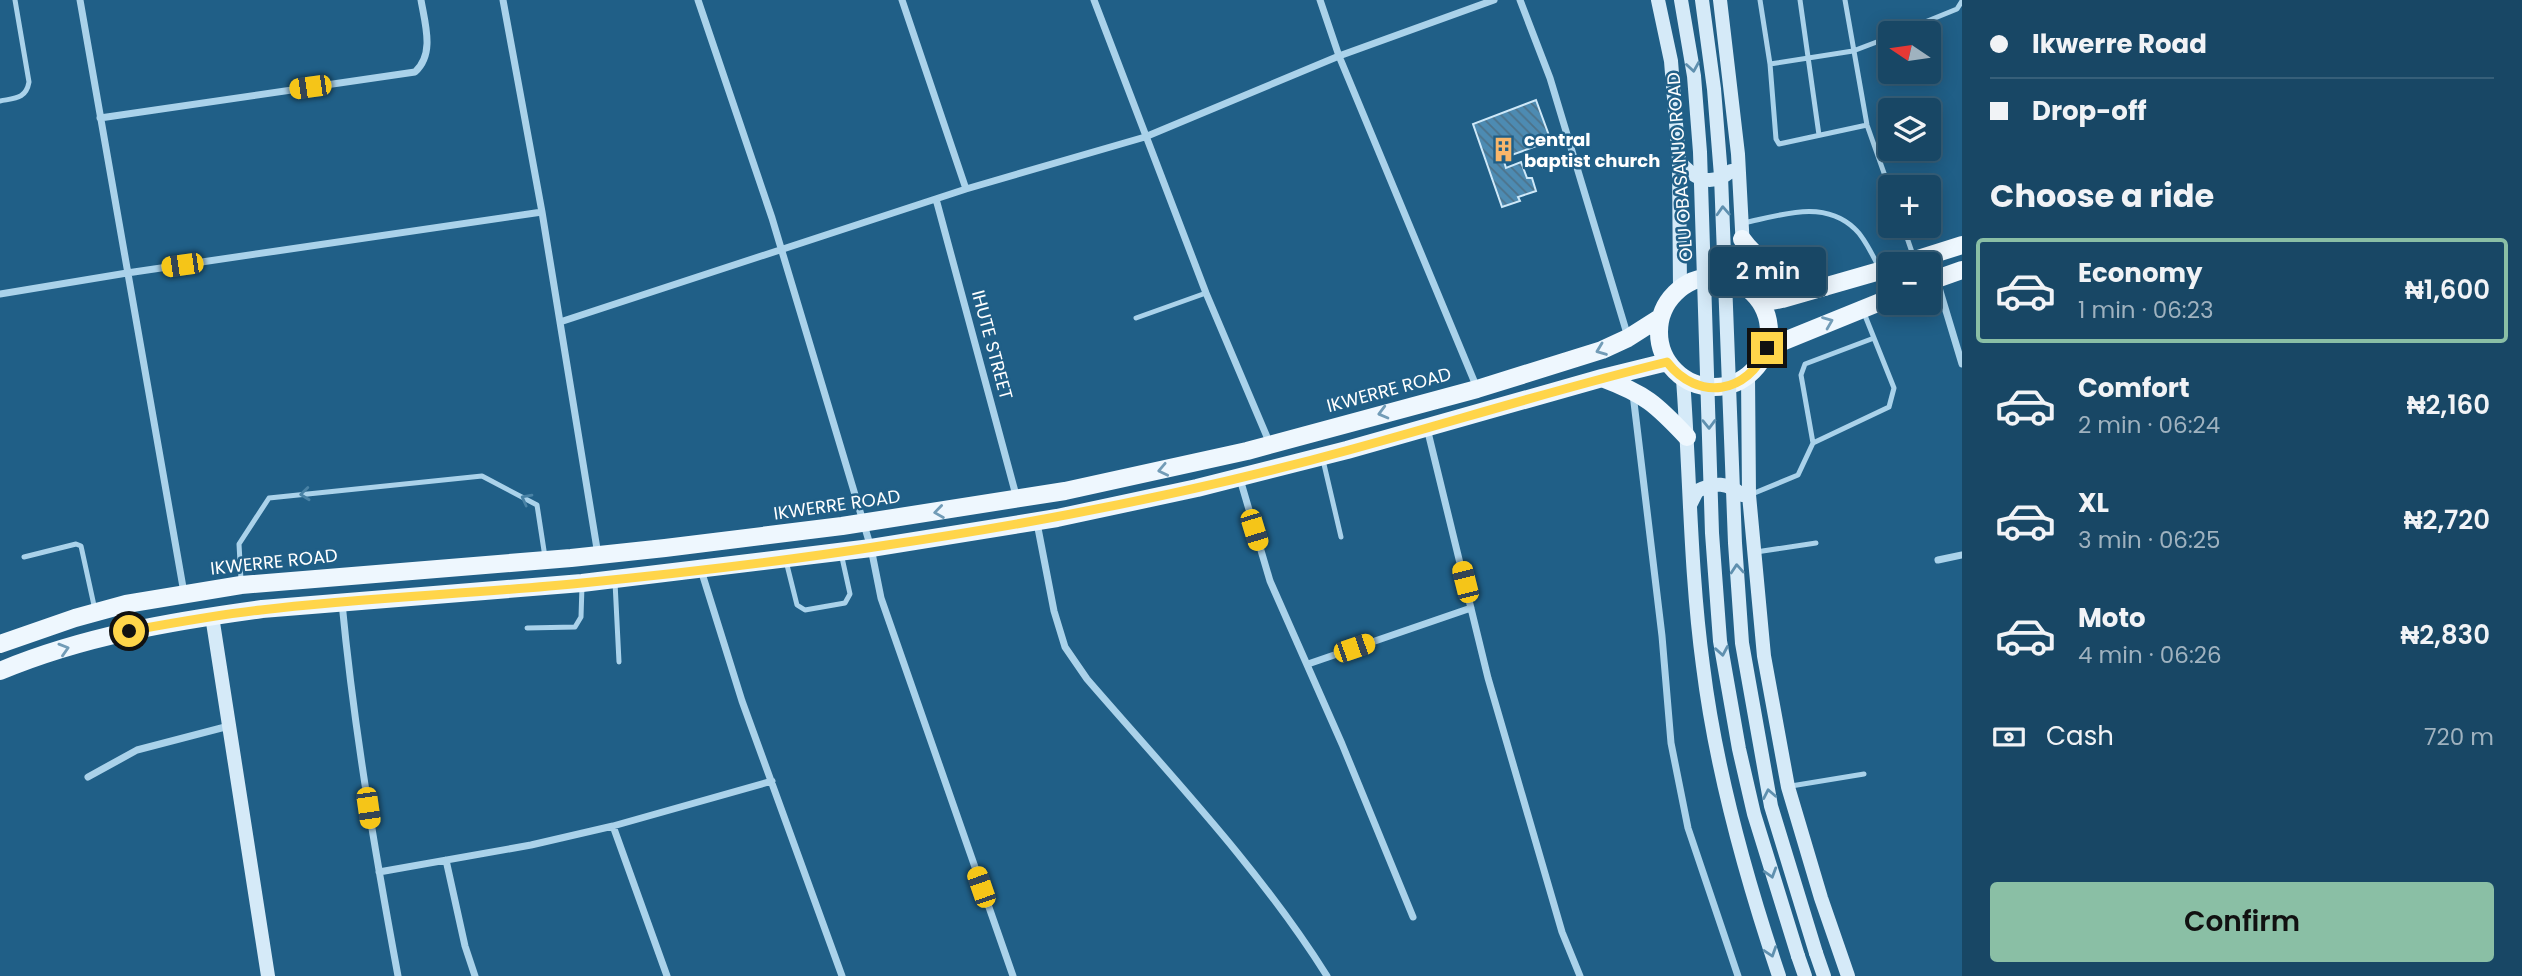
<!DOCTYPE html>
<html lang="en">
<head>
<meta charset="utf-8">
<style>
	body { margin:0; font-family:Poppins,sans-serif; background:#25516e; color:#f1f3f6; height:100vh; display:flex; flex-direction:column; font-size:26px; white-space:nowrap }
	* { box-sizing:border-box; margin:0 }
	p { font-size:23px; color:#9fb2bf }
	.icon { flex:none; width:38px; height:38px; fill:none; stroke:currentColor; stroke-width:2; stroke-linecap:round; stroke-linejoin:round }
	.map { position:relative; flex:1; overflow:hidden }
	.sheet { display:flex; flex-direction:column; background:#184765; width:560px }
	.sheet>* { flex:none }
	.banner { display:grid; align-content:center; height:154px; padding:0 28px; background:#184765 }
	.needle { width:46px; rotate:283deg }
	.buttons { position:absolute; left:1878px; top:21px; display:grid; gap:14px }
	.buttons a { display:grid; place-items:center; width:63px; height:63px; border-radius:7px; background:#184765; box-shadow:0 4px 18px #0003,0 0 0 2px #365f79; font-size:35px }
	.end { position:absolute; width:32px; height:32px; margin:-16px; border:9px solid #ffd54a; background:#111; box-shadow:0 0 0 4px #111 }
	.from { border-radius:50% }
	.bubble { position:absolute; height:49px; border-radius:7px; background:#184765; box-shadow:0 4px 18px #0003,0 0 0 2px #365f79; font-size:23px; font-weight:600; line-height:49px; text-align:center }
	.car { position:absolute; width:21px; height:42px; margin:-21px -10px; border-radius:9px; box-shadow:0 0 5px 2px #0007; background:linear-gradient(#f5c518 24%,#345 0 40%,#f5c518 0 76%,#345 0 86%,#f5c518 0) }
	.banner b { display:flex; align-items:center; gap:24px; height:66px; font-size:26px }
	.banner b+b { border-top:2px solid #365f79 }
	.banner i { width:18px; height:18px; background:#f1f3f6 }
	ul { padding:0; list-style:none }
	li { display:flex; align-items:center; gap:21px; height:105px; margin:0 14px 10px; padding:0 14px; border:4px solid transparent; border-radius:7px }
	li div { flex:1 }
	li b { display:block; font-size:26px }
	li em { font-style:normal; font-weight:600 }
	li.current { border-color:#8abfa5 }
	li>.icon { width:63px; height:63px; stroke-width:1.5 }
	h2 { padding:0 28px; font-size:32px; line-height:84px }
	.pay { display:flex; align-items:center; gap:18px; height:77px; padding:0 28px; font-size:26px }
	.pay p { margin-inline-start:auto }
	.cta { display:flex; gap:14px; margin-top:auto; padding:14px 28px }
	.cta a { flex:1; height:80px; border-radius:7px; background:#8abfa5; color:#111; font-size:28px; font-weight:600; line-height:80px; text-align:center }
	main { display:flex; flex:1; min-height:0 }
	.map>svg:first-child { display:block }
</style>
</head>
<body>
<main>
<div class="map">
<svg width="1962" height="976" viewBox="0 0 1962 976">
	<defs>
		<pattern id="building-back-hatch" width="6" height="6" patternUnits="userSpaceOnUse" patternTransform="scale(1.75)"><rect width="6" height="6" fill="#4d8bb2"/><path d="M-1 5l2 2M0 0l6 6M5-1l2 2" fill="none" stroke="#4d7289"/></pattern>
	</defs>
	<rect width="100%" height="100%" fill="#205f87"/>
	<!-- building -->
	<path fill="url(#building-back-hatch)" stroke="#cee8f8" stroke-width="2" d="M1536,100L1551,141L1503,158L1506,168L1521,162L1527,178H1532L1536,191L1518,197L1520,201L1502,207L1473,124Z"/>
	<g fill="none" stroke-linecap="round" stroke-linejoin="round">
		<!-- lane -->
		<path stroke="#aad2ea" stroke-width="5" d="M1760,0L1770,64L1776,139L1779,144L1867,125
			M1800,0L1819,135
			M1845,0L1867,125L1890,190
			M1898,33L1957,9L1962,1
			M1770,64L1853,51L1890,37
			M0,101C15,98 26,99 29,82L15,0
			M1744,223C1781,215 1824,199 1855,229C1865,238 1872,255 1879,267
			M1903,226L1914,258
			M1136,318L1206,293
			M1813,443L1801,375L1805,364L1874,338
			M1323,460L1341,537
			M1752,494L1798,475L1813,443L1889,407L1894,388L1864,313
			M1756,552L1816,543
			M24,557L76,544L81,546L95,610
			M786,561L797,605L805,610L845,603L850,594L841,553
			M241,580L239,544L269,498L482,476L537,505L545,557
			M615,582L619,662
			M527,628L575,627L581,617L582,586
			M1791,786L1864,774"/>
		<!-- street -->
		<path stroke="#aad2ea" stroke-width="7" d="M80,0L184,593
			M503,0L542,212L598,555
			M698,0L772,218L871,548L881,598L1013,976
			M902,0L966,189
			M1094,0L1206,293L1270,444
			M1320,0L1339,56L1477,388
			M1520,0L1550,78L1628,337
			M100,118L415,72C435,54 425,24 421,0
			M936,199L1017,499
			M1937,281L1962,364
			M0,294L127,273L542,212
			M560,322L966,189L1145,137L1339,56L1494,0
			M1633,394L1662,636L1671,743L1688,828L1738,976
			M1427,428L1488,678L1562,932L1580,976
			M1240,479L1270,581L1342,744L1413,917
			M1037,523L1054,611L1065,647L1087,679C1170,775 1259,868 1327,976
			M1938,560L1962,555
			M701,570L742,701L842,976
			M342,603C354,729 375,852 398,976
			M1308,664L1471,608
			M88,777L137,750L229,726
			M613,826L667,976
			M446,860L465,946L475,976
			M379,872L531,845L613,826L772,781"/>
		<!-- secondary -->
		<path stroke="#d5eaf8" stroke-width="14" d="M1658,0L1671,61L1679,161L1680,289
			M1720,0L1738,154L1745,286
			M1679,161C1694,179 1710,188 1731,171
			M1748,376L1749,495L1764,656L1788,787L1821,898L1848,976
			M1683,379C1690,474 1690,570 1703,666C1716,771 1745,875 1779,976
			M1690,505L1697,491C1715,482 1727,482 1742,495
			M212,616L268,976
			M1816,953L1824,976
			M1798,956L1805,976"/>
		<!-- primary -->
		<path stroke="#eef7fe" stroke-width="18" d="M1742,239C1762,267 1792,278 1825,287
			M1902,264L1962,245
			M1659 332a55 55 0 1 1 110 0a55 55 0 1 1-110 0Z
			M1928,282L1962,270
			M1761,303L1782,299L1890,268
			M1767,348L1890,298
			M1602,378C1645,394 1656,404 1687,437
			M0,644L75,618L126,604L241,585L571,558L665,548L842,526L1065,491L1247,451L1477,389L1602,350L1628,338L1661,317
			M0,671C83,636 174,621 262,609L582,583L871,548L1057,518L1197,488L1347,450L1602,378L1667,362"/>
		<!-- secondary-bridge -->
		<path stroke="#d5eaf8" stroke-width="14" d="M1681,0L1694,76L1700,152L1712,533L1720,641L1739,749L1754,814L1798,956
			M1702,0L1714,89L1721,176L1735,543L1742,643L1771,806L1816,953"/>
	</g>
	<!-- one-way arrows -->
	<defs><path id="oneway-chevron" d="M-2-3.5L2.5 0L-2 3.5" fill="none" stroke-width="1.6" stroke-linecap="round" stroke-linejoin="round" transform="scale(1.75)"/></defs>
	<g stroke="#5f90af">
		<use href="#oneway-chevron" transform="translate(1693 67) rotate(81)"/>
		<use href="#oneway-chevron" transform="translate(1723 211) rotate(-93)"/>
		<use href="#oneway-chevron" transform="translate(1709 424) rotate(89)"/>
		<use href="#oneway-chevron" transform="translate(1737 569) rotate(-94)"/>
		<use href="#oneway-chevron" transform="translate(1722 651) rotate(80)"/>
		<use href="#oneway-chevron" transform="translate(1769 794) rotate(-101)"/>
		<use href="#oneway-chevron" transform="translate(1771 873) rotate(73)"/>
		<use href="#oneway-chevron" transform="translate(1771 952) rotate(72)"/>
	</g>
	<g stroke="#729cb7">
		<use href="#oneway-chevron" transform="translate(1828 322) rotate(-22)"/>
		<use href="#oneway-chevron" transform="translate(1601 350) rotate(159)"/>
		<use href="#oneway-chevron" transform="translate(1383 413) rotate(165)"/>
		<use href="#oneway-chevron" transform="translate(1163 470) rotate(168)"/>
		<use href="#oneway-chevron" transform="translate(939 512) rotate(172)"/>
		<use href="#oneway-chevron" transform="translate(64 649) rotate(-17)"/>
	</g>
	<g stroke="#4982a5">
		<use href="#oneway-chevron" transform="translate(305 494) rotate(174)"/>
		<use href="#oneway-chevron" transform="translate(526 499) rotate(-152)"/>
	</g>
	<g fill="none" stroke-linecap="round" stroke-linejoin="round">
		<!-- route -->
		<path stroke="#ffd54a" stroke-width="9" d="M129,631C173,623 216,615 261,610C367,597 475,594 582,583C684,573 786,561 887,545C1042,522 1197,492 1349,450C1455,421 1560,388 1667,362C1698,402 1748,394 1767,348"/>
	</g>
	<!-- icons -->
	<defs>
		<symbol id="building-bare" viewBox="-9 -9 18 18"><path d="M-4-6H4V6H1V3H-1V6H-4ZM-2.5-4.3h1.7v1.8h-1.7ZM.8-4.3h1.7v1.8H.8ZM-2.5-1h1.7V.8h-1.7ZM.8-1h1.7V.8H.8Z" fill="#f8b66a" stroke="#205f87" stroke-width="2.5" paint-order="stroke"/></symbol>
	</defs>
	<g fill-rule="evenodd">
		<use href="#building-bare" x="1486" y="132" width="35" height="35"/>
	</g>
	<g text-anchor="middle" stroke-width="5" stroke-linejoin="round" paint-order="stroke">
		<!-- poi labels -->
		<g font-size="18" font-weight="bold" fill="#fff" stroke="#205f87" text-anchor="start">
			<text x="1524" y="146">central<tspan x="1524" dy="21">baptist church</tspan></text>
		</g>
		<!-- street labels -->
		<g font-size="18" fill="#fff" stroke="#205f87">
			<text transform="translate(1680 167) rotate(-94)" y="6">OLU OBASANJO ROAD</text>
			<text transform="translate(992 345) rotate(75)" y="6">IHUTE STREET</text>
			<text transform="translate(1389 390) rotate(-15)" y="6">IKWERRE ROAD</text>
			<text transform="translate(837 505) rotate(-8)" y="6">IKWERRE ROAD</text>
			<text transform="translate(274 562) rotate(-6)" y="6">IKWERRE ROAD</text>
		</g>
	</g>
</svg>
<div class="buttons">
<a><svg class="needle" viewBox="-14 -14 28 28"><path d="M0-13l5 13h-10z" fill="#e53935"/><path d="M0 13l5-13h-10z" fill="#9fb2bf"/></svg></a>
<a><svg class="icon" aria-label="layers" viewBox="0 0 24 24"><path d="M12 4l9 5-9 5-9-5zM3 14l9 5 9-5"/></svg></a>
<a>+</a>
<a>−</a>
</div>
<i class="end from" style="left:129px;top:631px"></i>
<i class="end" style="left:1767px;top:348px"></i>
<div class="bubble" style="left:1710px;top:247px;width:116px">2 min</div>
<i class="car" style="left:310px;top:87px;rotate:262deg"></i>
<i class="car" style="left:182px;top:265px;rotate:262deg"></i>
<i class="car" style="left:1254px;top:530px;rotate:163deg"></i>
<i class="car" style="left:1465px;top:582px;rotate:346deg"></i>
<i class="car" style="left:1354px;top:648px;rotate:71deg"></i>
<i class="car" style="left:368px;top:808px;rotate:172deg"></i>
<i class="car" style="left:981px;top:887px;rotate:341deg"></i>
</div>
<section class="sheet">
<div class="banner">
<b><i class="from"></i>Ikwerre Road</b>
<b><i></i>Drop-off</b>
</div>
<h2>Choose a ride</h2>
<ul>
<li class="current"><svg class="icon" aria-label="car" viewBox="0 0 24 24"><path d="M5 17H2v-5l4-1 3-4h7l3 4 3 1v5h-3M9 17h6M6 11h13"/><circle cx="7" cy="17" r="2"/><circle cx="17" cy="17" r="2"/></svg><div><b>Economy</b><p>1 min · 06:23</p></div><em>₦1,600</em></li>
<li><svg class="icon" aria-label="car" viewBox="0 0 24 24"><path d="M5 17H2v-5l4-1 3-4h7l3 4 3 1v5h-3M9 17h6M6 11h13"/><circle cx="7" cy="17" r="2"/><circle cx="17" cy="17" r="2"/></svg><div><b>Comfort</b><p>2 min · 06:24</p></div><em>₦2,160</em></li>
<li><svg class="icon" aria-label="car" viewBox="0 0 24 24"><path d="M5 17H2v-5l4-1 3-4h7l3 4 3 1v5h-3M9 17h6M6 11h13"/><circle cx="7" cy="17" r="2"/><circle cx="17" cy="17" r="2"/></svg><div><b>XL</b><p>3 min · 06:25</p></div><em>₦2,720</em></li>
<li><svg class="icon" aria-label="car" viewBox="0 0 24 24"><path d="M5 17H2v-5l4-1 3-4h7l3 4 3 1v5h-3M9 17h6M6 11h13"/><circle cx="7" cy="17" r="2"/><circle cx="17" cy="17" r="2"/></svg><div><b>Moto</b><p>4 min · 06:26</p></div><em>₦2,830</em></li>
</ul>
<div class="pay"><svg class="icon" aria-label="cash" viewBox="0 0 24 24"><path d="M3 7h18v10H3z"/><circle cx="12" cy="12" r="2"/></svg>Cash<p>720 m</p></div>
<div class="cta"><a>Confirm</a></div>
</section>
</main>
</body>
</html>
